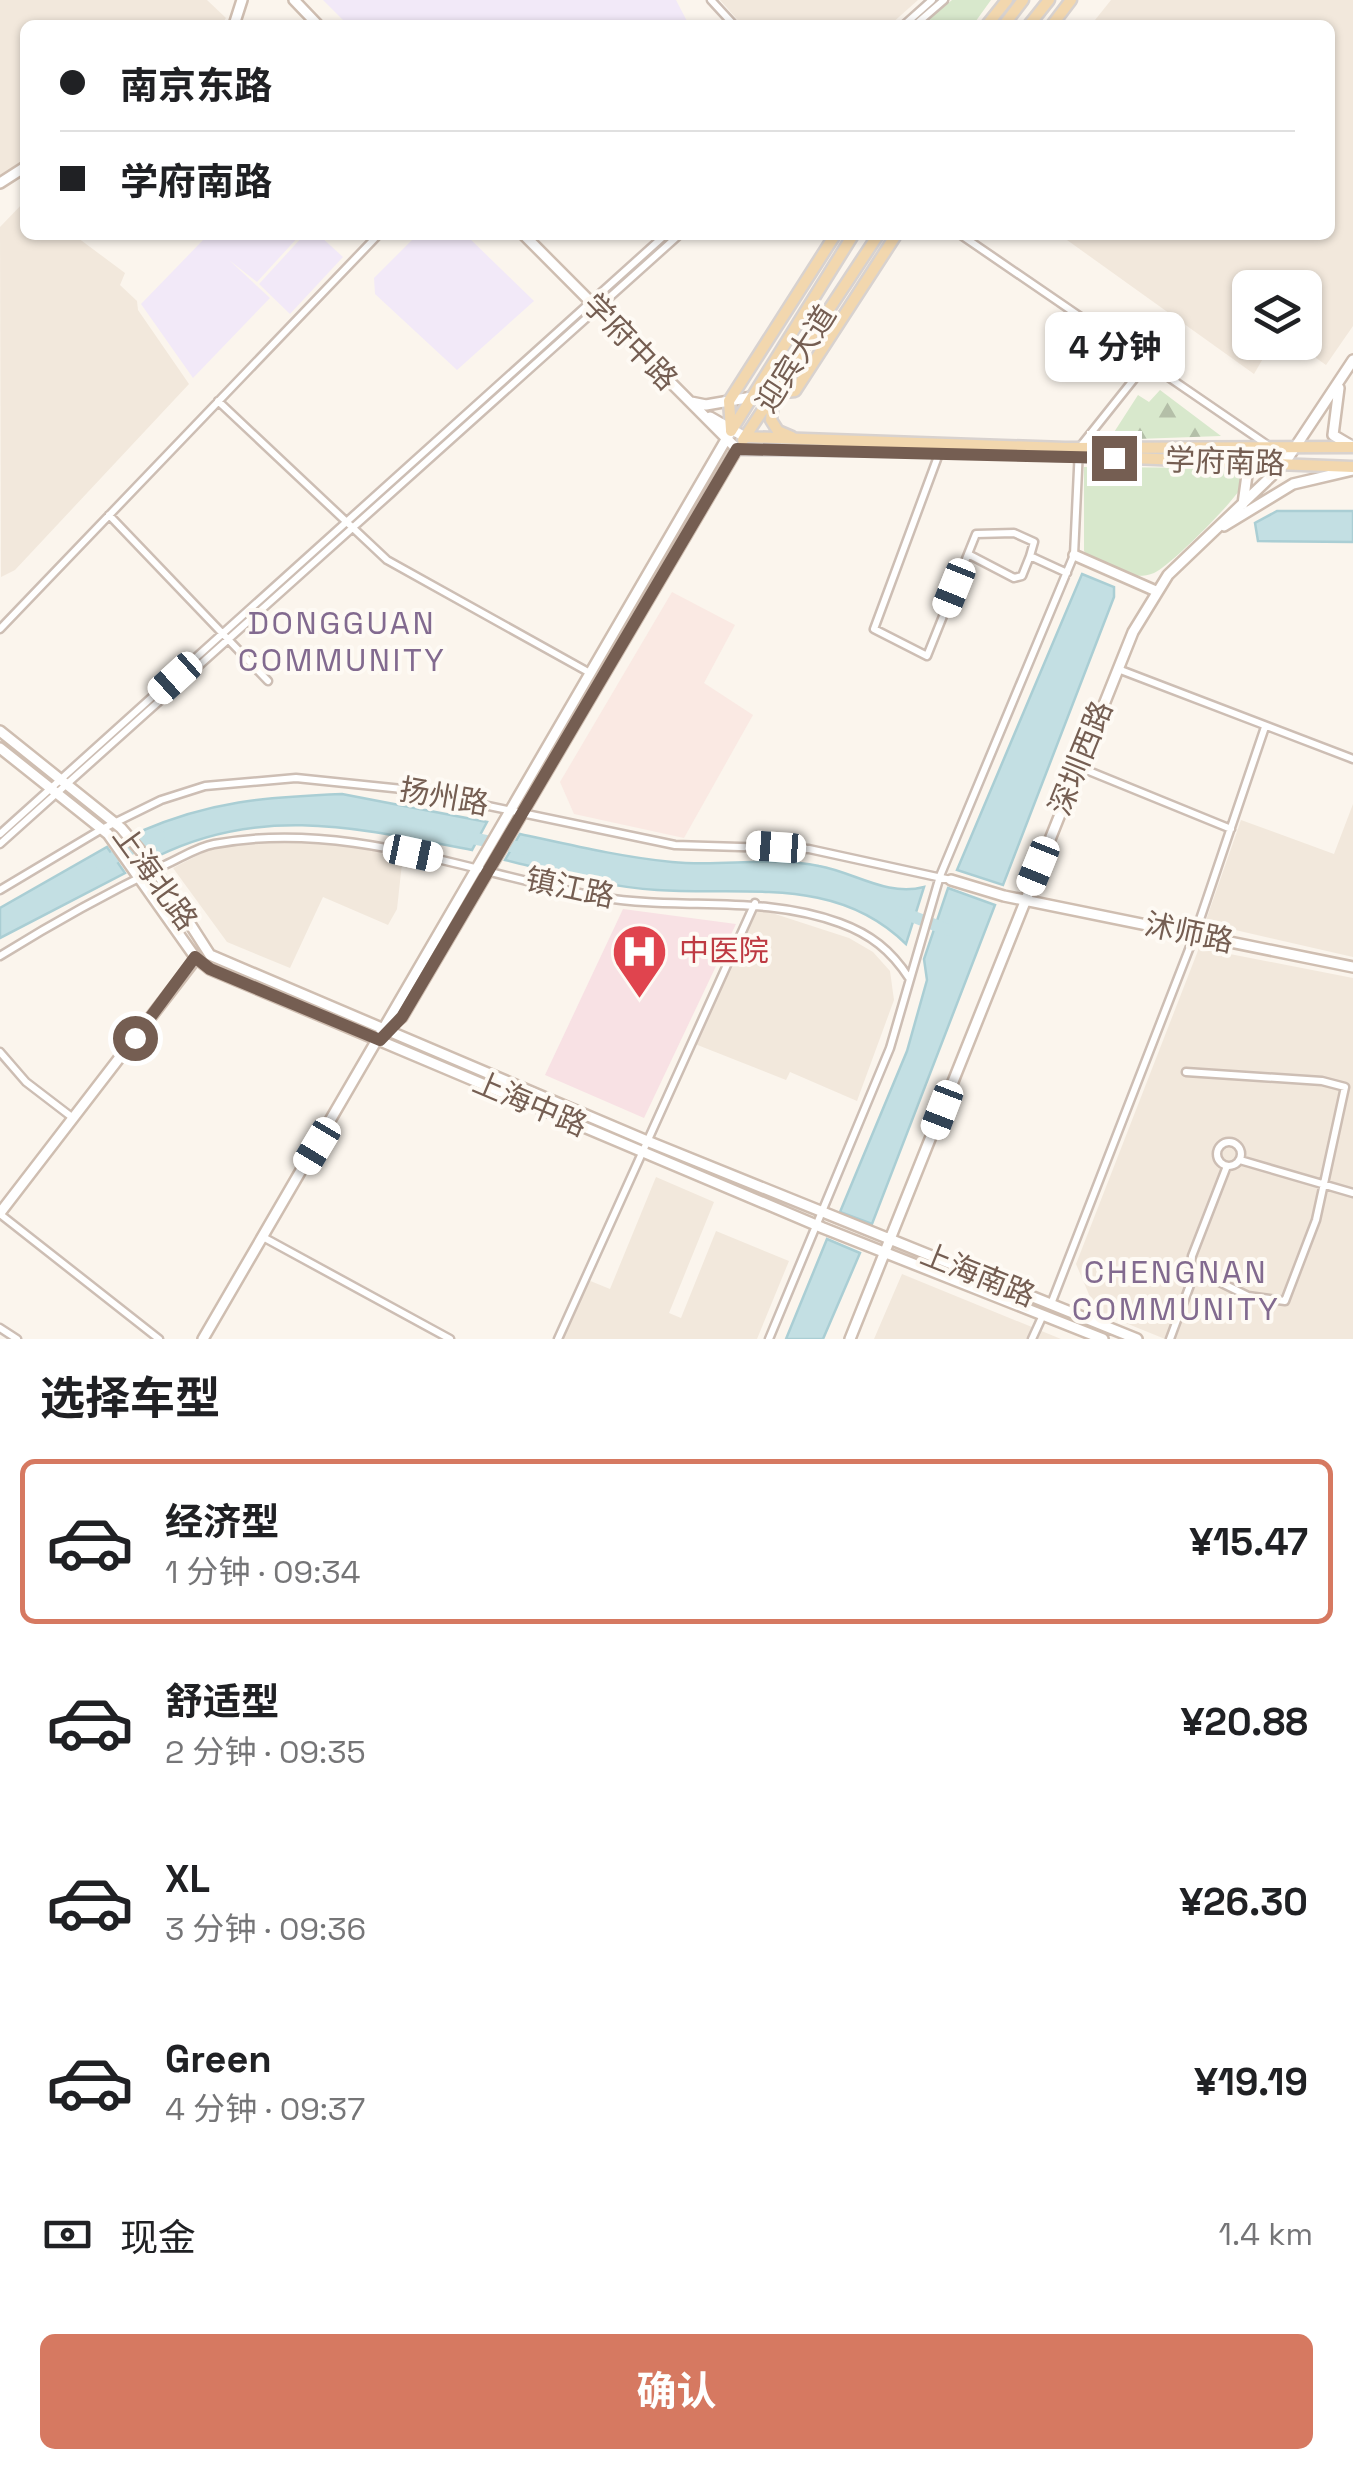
<!DOCTYPE html>
<html lang="zh">
<head>
<meta charset="utf-8">
<style>
	body { margin:0; font-family:"Space Grotesk","Noto Sans SC",sans-serif; background:#f6f6f6; color:#202124; height:100vh; display:flex; flex-direction:column; font-size:38px; white-space:nowrap }
	* { box-sizing:border-box; margin:0 }
	p { font-size:32px; color:#757577 }
	.icon { flex:none; width:55px; height:55px; fill:none; stroke:currentColor; stroke-width:2; stroke-linecap:round; stroke-linejoin:round }
	.map { position:relative; height:1339px; overflow:hidden }
	.side { display:flex; flex-direction:column; background:#fff; flex:1 }
	.side>* { flex:none }
	.hud { position:absolute; left:20px; top:20px; width:1315px; height:220px; border-radius:15px; box-shadow:0 2px 8px #0004; display:grid; align-content:center; height:220px; padding:0 40px; background:#fff }
	.controls { position:absolute; left:1232px; top:270px; display:grid; gap:20px }
	.controls a { display:grid; place-items:center; width:90px; height:90px; border-radius:15px; background:#fff; box-shadow:0 2px 8px #0004; font-size:50px }
	.end { position:absolute; width:45px; height:45px; margin:-22px; border:12px solid #755e52; background:#fff; box-shadow:0 0 0 5px #fff }
	.from { border-radius:50% }
	.bubble { position:absolute; height:70px; border-radius:15px; background:#fff; box-shadow:0 2px 8px #0004; font-size:32px; font-weight:700; line-height:70px; text-align:center }
	.car { position:absolute; width:30px; height:60px; margin:-30px -15px; border-radius:12px; box-shadow:0 0 8px 2px #0007; background:linear-gradient(#fff 24%,#345 0 40%,#fff 0 76%,#345 0 86%,#fff 0) }
	.hud b { display:flex; align-items:center; gap:35px; height:95px; font-size:38px }
	.hud b+b { border-top:2px solid #e0e0e0 }
	.hud i { width:25px; height:25px; background:#202124 }
	ul { padding:0; list-style:none }
	li { display:flex; align-items:center; gap:30px; height:165px; margin:0 20px 15px; padding:0 20px; border:5px solid transparent; border-radius:15px }
	li div { flex:1 }
	li b { display:block; font-size:38px }
	li em { font-style:normal; font-weight:700 }
	li.active { border-color:#d67961 }
	li>.icon { width:90px; height:90px; stroke-width:1.5 }
	h2 { padding:0 40px; font-size:45px; line-height:120px }
	.pay { display:flex; align-items:center; gap:25px; height:110px; padding:0 40px; font-size:38px }
	.pay p { margin-inline-start:auto }
	.cta { display:flex; gap:20px; margin-top:auto; padding:20px 40px }
	.cta a { flex:1; height:115px; border-radius:15px; background:#d67961; color:#fff; font-size:40px; font-weight:700; line-height:115px; text-align:center }
	.map>svg:first-child { display:block }
</style>
</head>
<body>
<div class="map">
<svg width="1353" height="1339" viewBox="0 0 1353 1339">
	<defs>
		<pattern id="forest-firs" width="22" height="20" patternUnits="userSpaceOnUse" patternTransform="scale(2.5)"><rect width="22" height="20" fill="#d8e8cc"/><path d="M5 1l3.5 6h-7zM16 11l3.5 6h-7z" fill="#b4bfa8"/></pattern>
	</defs>
	<rect width="100%" height="100%" fill="#fbf5ed"/>
	<!-- residential -->
	<path fill="#f2e8dc" d="M0,0H207L226,18L221,25H25V159L0,176Z
		M720,0H918L890,25H742Z
		M1111,0H1353V326L1326,365L1295,343L1305,342V288H1250V342L1283,343H1272L1254,374L1060,235H1330V25H1091Z
		M25,201V235H74L125,273L120,285L137,301L138,310L189,384L15,570L1,577L0,227Z
		M1353,804V957L1205,923L1241,820L1334,854Z
		M269,841L332,843L403,854L397,909L388,925L323,897L290,968L227,942L173,868L210,849Z
		M757,908L849,938L873,952L890,971L894,1000L857,1101L790,1072L786,1080L695,1044Z
		M1199,948L1353,978V1339H1165L1096,1311L1076,1264Z
		M656,1177L714,1202L669,1313L681,1318L716,1231L789,1261L757,1339H562L588,1280L610,1289Z
		M902,1274L1061,1339H874Z"/>
	<!-- commercial -->
	<path fill="#fae9e3" d="M672,592L735,625L704,683L753,715L684,838L574,814L560,782Z"/>
	<!-- education -->
	<path fill="#f2e9f8" d="M323,0H676L689,25H348Z
		M201,235H300L257,282L229,260L270,298L193,378L141,304L204,239Z
		M304,235H319L343,257L290,314L259,284Z
		M417,235H466L534,301L457,370L375,294L374,278Z"/>
	<!-- medical -->
	<path fill="#f8e1e4" d="M623,909L736,924L644,1118L545,1075Z"/>
	<!-- green -->
	<path fill="#d8e8cc" d="M952,0H991L973,25H922Z
		M1084,467L1230,468L1238,472L1242,486C1234,502 1169,567 1154,573C1132,582 1096,568 1084,551Z"/>
	<!-- forest -->
	<path fill="url(#forest-firs)" d="M1160,390L1221,436L1109,440L1138,395L1149,402Z"/>
	<!-- water -->
	<path fill="#c3dfe3" stroke="#aaced4" stroke-width="2.5" d="M1277,511H1353V542L1258,541L1255,523Z
		M1082,574L1114,587V597L1003,885L957,870Z
		M342,794L487,822L472,850C362,829 264,804 158,856L139,832C210,801 266,797 342,794Z
		M520,834C571,845 621,857 672,862C721,867 770,856 819,866C854,872 887,897 924,887L906,944C836,875 746,896 657,890C606,887 555,872 505,860Z
		M107,847L125,873L0,938V908Z
		M948,888L995,905L872,1224L840,1212L907,1051L927,980L924,959Z
		M827,1239L860,1253L823,1339H786Z"/>
	<g fill="none" stroke-linecap="round" stroke-linejoin="round">
		<!-- river -->
		<path stroke="#c3dfe3" stroke-width="12" d="M462,836L526,849
			M101,864L159,835
			M901,912L948,930"/>
		<defs>
			<path id="street" d="M711,0L734,25
				M904,25L932,0
				M915,25L944,0
				M961,235L1269,446
				M218,401L387,560L590,673
				M940,451L874,629L927,656L976,534L1014,533L1034,542L1030,556L1067,573
				M109,515L268,681
				M968,554L1014,578L1022,576L1030,556
				M0,629L378,235
				M1118,669L1353,759
				M1079,767L1231,829
				M0,834L665,235
				M0,844L679,235
				M0,890L102,829L161,800L205,786L296,778L412,790L675,845L809,849L951,880
				M0,956C53,923 109,892 165,865C181,858 197,847 214,844C347,819 472,874 600,897C681,911 761,894 840,923C870,934 891,950 909,978
				M0,1052L26,1082L73,1118
				M1186,1072L1322,1081L1345,1087L1316,1220L1285,1301L1248,1296L1191,1268
				M1217 1154a12 12 0 1 1 24 0a12 12 0 1 1-24 0Z
				M1240,1160L1353,1193
				M0,1214L159,1339
				M263,1237L450,1339
				M1051,1304L1195,934L1265,727
				M0,1328L17,1339
				M558,1339L755,903
				M769,1339L890,1048L940,876L1074,555L1079,448L1146,364
				M1032,1339L1043,1315
				M1170,1339L1190,1285L1192,1256L1227,1166"/>
			<path id="secondary" d="M294,0L318,25
				M234,25L242,0
				M0,183L25,167
				M1339,388L1333,435L1350,445
				M691,402L706,405L752,397
				M710,417L745,437
				M1232,464L1247,475L1243,504
				M1224,526L1293,484L1353,470
				M1074,555L1156,591
				M0,731L121,828L151,863L210,955
				M0,748L108,834L195,957L210,969L823,1228L1103,1339
				M951,880L1004,896L1353,967
				M210,955L647,1141L1137,1339
				M388,1028L402,1017L737,449L524,235
				M0,1213L197,957
				M203,1339L731,431
				M850,1339L1133,632L1168,575L1284,464L1353,360"/>
			<path id="primary" d="M987,25L1007,0
				M1004,25L1023,0
				M1029,25L1049,0
				M1052,25L1071,0
				M731,430L729,401L835,235
				M731,431L853,235
				M745,437L1065,448L1353,447
				M792,437L778,431L771,420L774,393L795,391L896,235
				M743,440L878,235
				M737,449L958,451L1353,467"/>
		</defs>
		<!-- street casing -->
		<use href="#street" stroke="#cdbeb4" stroke-width="11"/>
		<!-- secondary casing -->
		<use href="#secondary" stroke="#cfbeb1" stroke-width="14"/>
		<!-- primary casing -->
		<use href="#primary" stroke="#d8d2cf" stroke-width="15"/>
		<!-- street -->
		<use href="#street" stroke="#fff" stroke-width="6"/>
		<!-- secondary -->
		<use href="#secondary" stroke="#fff" stroke-width="9"/>
		<!-- primary -->
		<use href="#primary" stroke="#f2d7ae" stroke-width="10"/>
	</g>
	<g fill="none" stroke-linecap="round" stroke-linejoin="round">
		<!-- route -->
		<path stroke="#755e52" stroke-width="12" d="M135,1038L195,957L210,969L380,1040L402,1017L737,449L1114,458"/>
	</g>
	<!-- icons -->
	<defs>
		<symbol id="hospital-pin" viewBox="-11 -11 22 30"><path d="M0 17L-7.5 6A9.5 9.5 0 1 1 7.5 6Z" fill="#e0444e" stroke="#fefaf4"/><path d="M-5-5h3v3.5h4V-5h3V5h-3V1.5h-4V5h-3Z" fill="#fff"/></symbol>
	</defs>
	<g fill-rule="evenodd">
		<use href="#hospital-pin" x="608" y="920" width="63" height="86"/>
	</g>
	<g text-anchor="middle" stroke-width="8" stroke-linejoin="round" paint-order="stroke">
		<!-- street labels -->
		<g font-size="30" fill="#755e52" stroke="#fefaf4">
			<text transform="translate(630 342) rotate(46)" y="10">学府中路</text>
			<text transform="translate(796 359) rotate(-57)" y="10">迎宾大道</text>
			<text transform="translate(1225 462) rotate(2)" y="10">学府南路</text>
			<text transform="translate(1081 758) rotate(-68)" y="10">深圳西路</text>
			<text transform="translate(444 797) rotate(10)" y="10">扬州路</text>
			<text transform="translate(155 878) rotate(54)" y="10">上海北路</text>
			<text transform="translate(570 888) rotate(12)" y="10">镇江路</text>
			<text transform="translate(1189 933) rotate(12)" y="10">沭师路</text>
			<text transform="translate(530 1104) rotate(23)" y="10">上海中路</text>
			<text transform="translate(978 1275) rotate(22)" y="10">上海南路</text>
		</g>
		<!-- health labels -->
		<g font-size="30" fill="#be3a42" stroke="#fefaf4" text-anchor="start">
			<text x="679" y="961">中医院</text>
		</g>
		<!-- neighbourhood labels -->
		<g font-size="32" letter-spacing="2.5" fill="#826a8f" stroke="#fefaf4">
			<text x="342" y="634">DONGGUAN<tspan x="342" dy="37">COMMUNITY</tspan></text>
			<text x="1176" y="1283">CHENGNAN<tspan x="1176" dy="37">COMMUNITY</tspan></text>
		</g>
	</g>
</svg>
<div class="controls">
<a><svg class="icon" aria-label="layers" viewBox="0 0 24 24"><path d="M12 4l9 5-9 5-9-5zM3 14l9 5 9-5"/></svg></a>
</div>
<i class="end from" style="left:135px;top:1038px"></i>
<i class="end" style="left:1114px;top:458px"></i>
<div class="bubble" style="left:1045px;top:312px;width:140px">4 分钟</div>
<i class="car" style="left:954px;top:588px;rotate:202deg"></i>
<i class="car" style="left:175px;top:678px;rotate:228deg"></i>
<i class="car" style="left:776px;top:847px;rotate:274deg"></i>
<i class="car" style="left:413px;top:853px;rotate:102deg"></i>
<i class="car" style="left:1038px;top:866px;rotate:202deg"></i>
<i class="car" style="left:942px;top:1110px;rotate:201deg"></i>
<i class="car" style="left:317px;top:1146px;rotate:211deg"></i>
<div class="hud">
<b><i class="from"></i>南京东路</b>
<b><i></i>学府南路</b>
</div>
</div>
<section class="side">
<h2>选择车型</h2>
<ul>
<li class="active"><svg class="icon" aria-label="car" viewBox="0 0 24 24"><path d="M5 17H2v-5l4-1 3-4h7l3 4 3 1v5h-3M9 17h6M6 11h13"/><circle cx="7" cy="17" r="2"/><circle cx="17" cy="17" r="2"/></svg><div><b>经济型</b><p>1 分钟 · 09:34</p></div><em>¥15.47</em></li>
<li><svg class="icon" aria-label="car" viewBox="0 0 24 24"><path d="M5 17H2v-5l4-1 3-4h7l3 4 3 1v5h-3M9 17h6M6 11h13"/><circle cx="7" cy="17" r="2"/><circle cx="17" cy="17" r="2"/></svg><div><b>舒适型</b><p>2 分钟 · 09:35</p></div><em>¥20.88</em></li>
<li><svg class="icon" aria-label="car" viewBox="0 0 24 24"><path d="M5 17H2v-5l4-1 3-4h7l3 4 3 1v5h-3M9 17h6M6 11h13"/><circle cx="7" cy="17" r="2"/><circle cx="17" cy="17" r="2"/></svg><div><b>XL</b><p>3 分钟 · 09:36</p></div><em>¥26.30</em></li>
<li><svg class="icon" aria-label="car" viewBox="0 0 24 24"><path d="M5 17H2v-5l4-1 3-4h7l3 4 3 1v5h-3M9 17h6M6 11h13"/><circle cx="7" cy="17" r="2"/><circle cx="17" cy="17" r="2"/></svg><div><b>Green</b><p>4 分钟 · 09:37</p></div><em>¥19.19</em></li>
</ul>
<div class="pay"><svg class="icon" aria-label="cash" viewBox="0 0 24 24"><path d="M3 7h18v10H3z"/><circle cx="12" cy="12" r="2"/></svg>现金<p>1.4 km</p></div>
<div class="cta"><a>确认</a></div>
</section>
</body>
</html>
